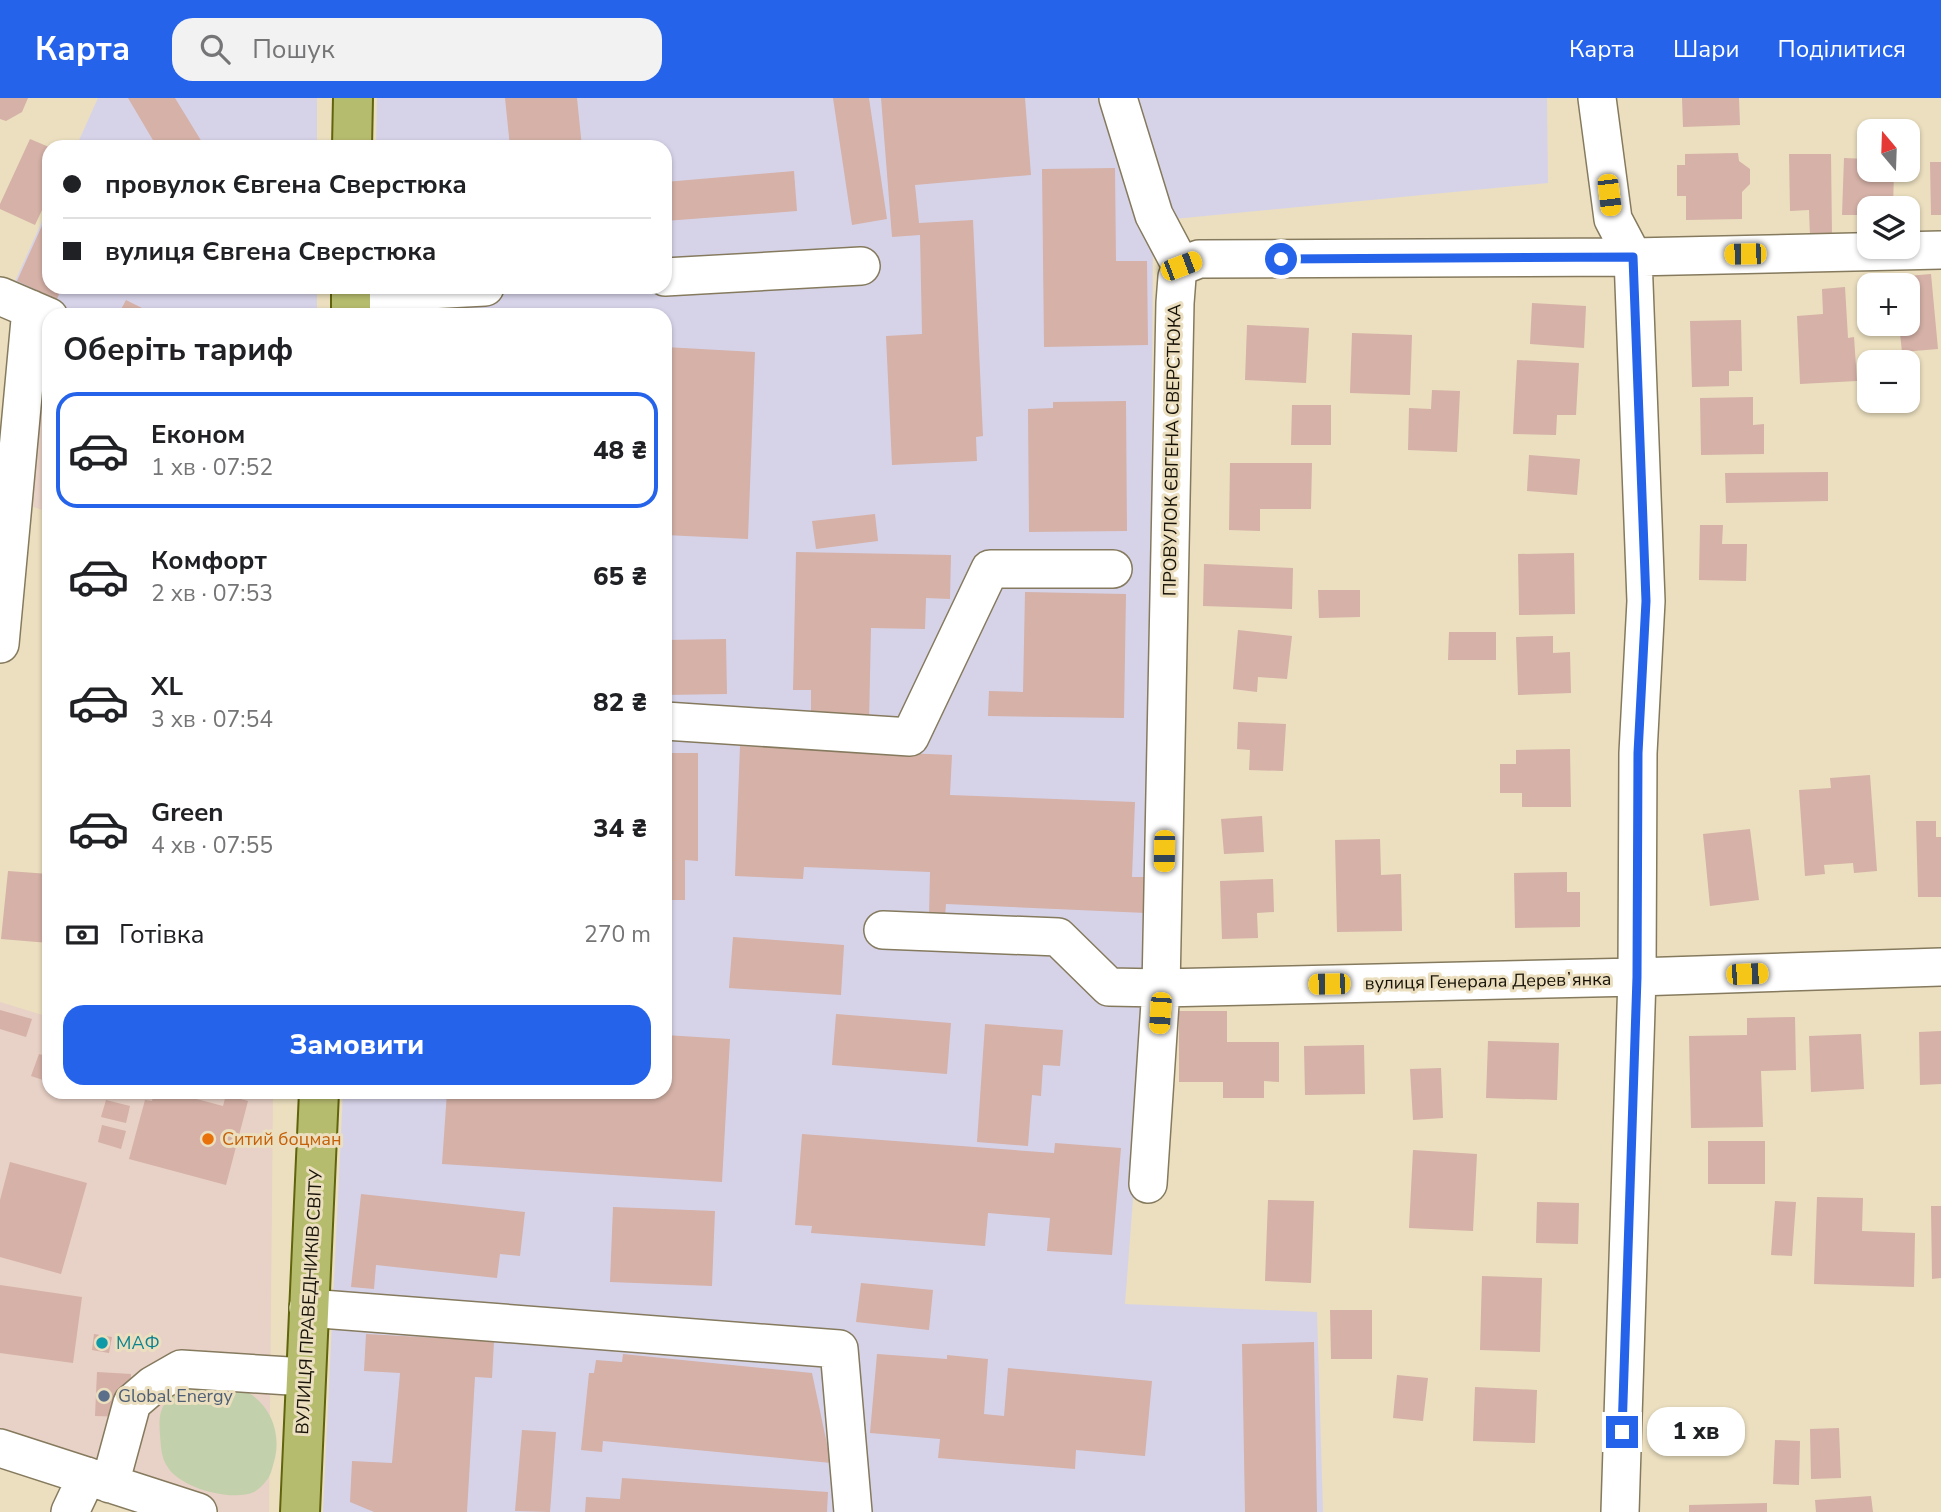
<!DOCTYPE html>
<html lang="uk">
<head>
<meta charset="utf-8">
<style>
	body { margin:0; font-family:"Nunito Sans",sans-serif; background:#f2f2f2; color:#202124; height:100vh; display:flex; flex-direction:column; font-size:26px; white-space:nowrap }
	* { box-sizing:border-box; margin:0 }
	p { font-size:23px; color:#757577 }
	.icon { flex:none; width:38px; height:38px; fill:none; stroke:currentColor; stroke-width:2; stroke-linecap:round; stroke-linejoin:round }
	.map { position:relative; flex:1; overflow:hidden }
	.side { position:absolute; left:42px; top:210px; width:630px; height:791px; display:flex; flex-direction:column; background:#fff; border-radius:21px; box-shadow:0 2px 5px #0004 }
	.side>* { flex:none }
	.top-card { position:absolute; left:42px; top:42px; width:630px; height:154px; border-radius:21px; box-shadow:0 2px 5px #0004; display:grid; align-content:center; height:154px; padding:0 21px; background:#fff }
	.needle { width:46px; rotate:341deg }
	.buttons { position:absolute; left:1857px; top:21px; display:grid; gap:14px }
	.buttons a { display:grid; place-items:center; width:63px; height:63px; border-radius:14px; background:#fff; box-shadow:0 2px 5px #0004; font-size:35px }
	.end { position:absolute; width:32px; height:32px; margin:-16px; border:9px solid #2563eb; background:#fff; box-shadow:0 0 0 4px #fff }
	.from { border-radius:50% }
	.bubble { position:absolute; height:49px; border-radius:21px; background:#fff; box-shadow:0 2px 5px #0004; font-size:23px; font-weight:800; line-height:49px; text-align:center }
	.car { position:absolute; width:21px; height:42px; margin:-21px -10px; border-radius:9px; box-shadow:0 0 5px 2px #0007; background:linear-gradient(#f5c518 24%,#345 0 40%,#f5c518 0 76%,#345 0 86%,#f5c518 0) }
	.top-card b { display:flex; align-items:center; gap:24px; height:66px; font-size:26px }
	.top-card b+b { border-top:2px solid #e0e0e0 }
	.top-card i { width:18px; height:18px; background:#202124 }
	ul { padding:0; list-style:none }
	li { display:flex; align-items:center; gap:21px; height:116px; margin:0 14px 10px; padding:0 7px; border:4px solid transparent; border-radius:21px }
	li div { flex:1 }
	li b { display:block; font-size:26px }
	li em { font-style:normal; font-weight:800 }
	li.selected { border-color:#2563eb }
	li>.icon { width:63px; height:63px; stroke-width:1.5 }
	h2 { padding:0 21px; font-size:32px; line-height:84px }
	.pay { display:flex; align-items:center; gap:18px; height:77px; padding:0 21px; font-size:26px }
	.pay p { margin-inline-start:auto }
	.button { display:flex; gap:14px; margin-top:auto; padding:14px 21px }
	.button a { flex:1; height:80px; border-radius:21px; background:#2563eb; color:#fff; font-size:28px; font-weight:800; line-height:80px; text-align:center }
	header { display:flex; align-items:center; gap:42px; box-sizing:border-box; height:98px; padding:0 35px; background:#2563eb; color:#fff }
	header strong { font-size:33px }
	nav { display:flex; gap:38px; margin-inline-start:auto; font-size:24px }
	.search { width:490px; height:63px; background:#f2f2f2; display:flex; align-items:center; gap:18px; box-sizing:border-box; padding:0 24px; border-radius:21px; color:#757577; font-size:26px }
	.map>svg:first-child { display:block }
</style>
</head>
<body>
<header>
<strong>Карта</strong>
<div class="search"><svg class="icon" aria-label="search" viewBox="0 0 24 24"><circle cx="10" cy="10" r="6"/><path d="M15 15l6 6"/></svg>Пошук</div>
<nav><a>Карта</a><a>Шари</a><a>Поділитися</a></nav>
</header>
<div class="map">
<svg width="1941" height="1414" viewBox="0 0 1941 1414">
	<rect width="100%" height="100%" fill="#ebdfbf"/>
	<!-- commercial -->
	<path fill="#e8d1c6" d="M46,248L49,249V414L21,405Z
		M0,904L49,919V994H273L269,1414H220L0,1344Z"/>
	<!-- industrial -->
	<path fill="#d6d3e9" d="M98,0H317V49H76Z
		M377,0H1547L1548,85L1153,123L1149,891L1125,1206L1317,1214L1323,1414H323L343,994H665V217H375V189H665V49H376Z
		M49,108V189H317V217H76L12,190Z"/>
	<!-- green -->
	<path fill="#c2d1ab" d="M184,1289C200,1289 223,1285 238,1290C268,1300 283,1333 274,1364C272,1370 271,1378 266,1383C264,1386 258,1392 254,1394C232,1404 179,1390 167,1368C161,1359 161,1348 160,1337C158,1311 162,1304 184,1289Z"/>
	<!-- building -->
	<path fill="#d5b1a7" d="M0,0H28L22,14L6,23L0,21Z
		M128,0H175L205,49H157Z
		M505,0H577L582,49H510Z
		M833,0H869L887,121L852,127Z
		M881,0H1025L1031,77L915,87L919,125L973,122L983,338L976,339L977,363L892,367L886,238L922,236L920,137L892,139Z
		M1682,0H1739L1740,27L1683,29Z
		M30,41L49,49V97L35,127L0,111V106Z
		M1738,55L1739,63L1750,71V86L1742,94V121L1686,122V98H1677V67H1685V56Z
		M1789,56H1831L1832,138H1810L1809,112L1790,113Z
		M1844,60L1869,61V72H1894L1893,110H1869V117H1842Z
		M1930,64H1941V117H1931Z
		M1115,70L1116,163H1147L1148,247L1044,249L1042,71Z
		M794,73L797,113L665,123V84Z
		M49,112V189H62L57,201L17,183Z
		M1931,176L1938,251L1902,254L1899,226H1908V187H1896L1895,179Z
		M1845,189L1848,240L1854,239L1857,283L1800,286L1797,218L1823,216L1822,191Z
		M126,202L156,217H118Z
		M1532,205L1586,208L1584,250L1530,246Z
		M1741,222L1742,273H1729V288L1692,289L1690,223Z
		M1247,227L1309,230L1306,285L1245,282Z
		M1352,235L1412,237L1410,297L1350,295Z
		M665,249L755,254L748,441L665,437Z
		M1517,262L1579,265L1576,317H1557L1556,337L1513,336Z
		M1432,292L1460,293L1457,354L1408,352L1409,310L1431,311Z
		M1753,299V327L1764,326V356L1701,357L1700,300Z
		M1126,303L1127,433L1029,434L1028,311L1053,310V304Z
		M1292,307H1331V347H1291Z
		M1529,357L1580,361L1577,397L1527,393Z
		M1230,365H1312L1311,411H1260V433L1229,432Z
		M1828,374V403L1726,405L1725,375Z
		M875,416L878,443L816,451L812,423Z
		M1700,427H1723L1722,446H1747L1746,483L1699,482Z
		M796,454L951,457L950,501L926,500L925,531L871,530L869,626L811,625V592H793Z
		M1574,455L1575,516L1519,517L1518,456Z
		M1204,466L1293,470L1292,511L1203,508Z
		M1318,492H1360V519L1319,520Z
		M1025,494L1126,496L1124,620L988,618L989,593L1023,594Z
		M1238,532L1292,538L1287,581L1258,579L1257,594L1233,591Z
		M1449,534H1496V562H1448Z
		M1553,538V555L1570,554L1571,595L1518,597L1516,539Z
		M726,541L727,596L665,597V542Z
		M1238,624L1286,626L1283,673L1249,672L1250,652L1237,651Z
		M740,648L952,657L950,697L1135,704L1132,779H1147L1146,815L946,806L945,819L929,818L930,774L804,769L803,781L735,778Z
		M1570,651L1571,709H1522V695H1500V666H1516V652Z
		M665,655H698V763L685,762V802H665Z
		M1870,677L1877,773L1854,775L1853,765L1824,767L1825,776L1805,778L1799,692L1831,690L1830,680Z
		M1262,718L1264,754L1224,756L1221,721Z
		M1916,723H1936V739H1941V799H1918Z
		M1750,731L1759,802L1710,808L1703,736Z
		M1380,741L1381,777L1401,776L1402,833L1337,834L1335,742Z
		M8,773L49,776V845L1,841Z
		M1567,774V794H1580V829L1515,830L1514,775Z
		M1273,781L1274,814L1257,815L1258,840L1222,841L1220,783Z
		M733,839L844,847L841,897L729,890Z
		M0,912L32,921L26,939L0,931Z
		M1179,913H1227V944H1279V984L1264,983V1000H1223V984H1179Z
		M836,916L951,925L947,976L832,967Z
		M1795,919L1796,972L1761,973L1763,1029L1691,1030L1689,938L1747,937V920Z
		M985,926L1063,932L1060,968L1043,967L1041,998L1032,997L1028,1048L977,1044Z
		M1941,933V986L1920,987L1919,934Z
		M1861,936L1864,991L1811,994L1809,938Z
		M665,937L730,941L722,1084L442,1066L447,994H665Z
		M1488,943L1559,945L1557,1002L1486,1000Z
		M1364,947L1365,996L1305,997L1304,948Z
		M39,956L49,959V984L31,978Z
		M1441,970L1443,1020L1413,1022L1410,971Z
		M154,994H170L223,1008L226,997L248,1003L226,1087L129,1061L145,1002L152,1003Z
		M106,1002L130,1008L126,1025L101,1019Z
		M102,1027L126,1033L121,1051L98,1044Z
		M802,1036L1054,1055L1055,1045L1121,1050L1112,1157L1047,1153L1050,1120L988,1115L985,1148L811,1135L812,1128L795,1127Z
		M1708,1043H1765V1086H1708Z
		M1413,1052L1477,1056L1473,1133L1409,1130Z
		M10,1064L87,1085L61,1176L0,1159V1102Z
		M361,1096L525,1114L520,1158L500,1156L497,1180L376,1167L374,1191L351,1189Z
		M1817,1099L1863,1100L1862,1133L1915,1135L1914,1189L1814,1186Z
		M1268,1102L1314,1103L1311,1185L1265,1183Z
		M1775,1103L1796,1104L1792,1158L1771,1157Z
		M1537,1104L1579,1105L1578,1146L1536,1145Z
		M1931,1108H1941V1180L1932,1181Z
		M613,1109L715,1113L712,1188L610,1184Z
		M1482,1178L1542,1180L1540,1254L1480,1252Z
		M861,1185L933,1192L929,1232L856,1224Z
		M0,1187L82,1199L73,1265L0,1255Z
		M1330,1212H1372V1261H1331Z
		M94,1236L112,1239L109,1255L92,1252Z
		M366,1236L494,1243L492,1280L475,1279L467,1414H374L350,1404L352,1363L392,1365L400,1275L364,1273Z
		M1314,1244L1317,1414H1245L1242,1246Z
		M623,1256L812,1275L831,1365L603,1343L602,1354L581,1352L589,1275H594L596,1262L622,1264Z
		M877,1256L947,1261V1257L988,1261L984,1316L1004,1318L1008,1270L1152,1283L1145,1358L1076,1352L1075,1371L938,1360L940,1341L870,1335Z
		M97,1274L131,1276L129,1319L95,1318Z
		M1397,1277L1428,1280L1423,1323L1393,1320Z
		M1475,1289L1537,1292L1535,1345L1473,1343Z
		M1839,1330L1841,1380L1811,1381L1810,1331Z
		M522,1332L556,1334L550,1414L515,1413Z
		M1775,1342L1800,1343L1799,1387L1773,1386Z
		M622,1380L828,1394L827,1414H585L586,1399L620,1401Z
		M1871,1398L1873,1414H1816L1815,1402Z
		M1767,1405V1414H1689V1407Z"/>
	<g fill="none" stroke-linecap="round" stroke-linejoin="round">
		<defs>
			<path id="minor" d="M1118,0L1154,117L1181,168
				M1597,0L1613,121L1633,159L1646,503L1638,655L1637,879L1620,1414
				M665,179L861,168
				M351,196L485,189
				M0,198L49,219
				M0,546L31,211
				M665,623L910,639L990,471H1113
				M883,832L1058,839L1109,889L1161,890L1637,879L1941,869
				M1148,1086L1161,890L1175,205L1177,179L1181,168L1199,161L1633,159L1941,152
				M308,1210L839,1251L853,1414
				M0,1350L198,1414
				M110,1386L132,1305L153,1287L181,1271L305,1279
				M70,1414L87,1378"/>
			<path id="major" d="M352,49L353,0
				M351,217V189
				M300,1414L319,994"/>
		</defs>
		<!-- minor casing -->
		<use href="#minor" stroke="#857a5d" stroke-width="40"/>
		<!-- major casing -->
		<use href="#major" stroke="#60640c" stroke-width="42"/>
		<!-- minor -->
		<use href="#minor" stroke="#fff" stroke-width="37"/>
		<!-- major -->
		<use href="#major" stroke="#b6bc6e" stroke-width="38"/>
	</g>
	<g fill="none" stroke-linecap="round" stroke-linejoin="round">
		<!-- route -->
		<path stroke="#2563eb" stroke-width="9" d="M1281,161L1633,159L1646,503L1638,655L1637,879L1622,1334"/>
	</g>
	<!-- markers -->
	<circle fill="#e8710a" stroke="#ebdfbf" stroke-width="2.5" cx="208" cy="1041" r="7"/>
	<circle fill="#0f9aa8" stroke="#ebdfbf" stroke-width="2.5" cx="102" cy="1245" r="7"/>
	<circle fill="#5c6f8a" stroke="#ebdfbf" stroke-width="2.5" cx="104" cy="1298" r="7"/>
	<g text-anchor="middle" stroke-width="6" stroke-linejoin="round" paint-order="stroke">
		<!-- street labels -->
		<g font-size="18" fill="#181308" stroke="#ebdfbf">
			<text transform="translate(1172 352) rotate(-89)" y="6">ПРОВУЛОК ЄВГЕНА СВЕРСТЮКА</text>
			<text transform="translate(1488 883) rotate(-1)" y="6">вулиця Генерала Деревʼянка</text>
			<text transform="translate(309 1204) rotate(-87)" y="6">ВУЛИЦЯ ПРАВЕДНИКІВ СВІТУ</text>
		</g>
		<!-- food labels -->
		<g font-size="18" fill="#c56008" stroke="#ebdfbf" text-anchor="start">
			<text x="222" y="1047">Ситий боцман</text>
		</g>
		<!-- culture labels -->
		<g font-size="18" fill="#0d838f" stroke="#ebdfbf" text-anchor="start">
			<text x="116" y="1251">МАФ</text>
		</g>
		<!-- service labels -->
		<g font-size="18" fill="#4e5e75" stroke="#ebdfbf" text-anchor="start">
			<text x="118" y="1304">Global Energy</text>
		</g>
	</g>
</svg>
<div class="buttons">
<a><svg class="needle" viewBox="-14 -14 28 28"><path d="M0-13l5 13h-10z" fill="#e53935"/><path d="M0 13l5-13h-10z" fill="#757577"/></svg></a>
<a><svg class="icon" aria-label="layers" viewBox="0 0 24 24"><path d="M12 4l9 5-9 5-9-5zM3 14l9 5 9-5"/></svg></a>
<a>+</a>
<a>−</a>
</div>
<i class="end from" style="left:1281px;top:161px"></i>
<i class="end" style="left:1622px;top:1334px"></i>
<div class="bubble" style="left:1647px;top:1309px;width:98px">1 хв</div>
<i class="car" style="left:1609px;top:97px;rotate:173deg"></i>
<i class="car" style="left:1745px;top:156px;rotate:269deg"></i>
<i class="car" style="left:1181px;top:168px;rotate:69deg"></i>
<i class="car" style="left:1164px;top:753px;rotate:181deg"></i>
<i class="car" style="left:1747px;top:876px;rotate:88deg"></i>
<i class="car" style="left:1329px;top:886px;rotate:269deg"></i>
<i class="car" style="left:1160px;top:915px;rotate:184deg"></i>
<div class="top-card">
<b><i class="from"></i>провулок Євгена Сверстюка</b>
<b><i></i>вулиця Євгена Сверстюка</b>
</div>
<section class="side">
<h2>Оберіть тариф</h2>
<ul>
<li class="selected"><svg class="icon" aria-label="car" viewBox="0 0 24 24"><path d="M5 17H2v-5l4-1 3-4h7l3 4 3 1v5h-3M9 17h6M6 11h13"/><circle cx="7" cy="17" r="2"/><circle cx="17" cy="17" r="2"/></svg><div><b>Економ</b><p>1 хв · 07:52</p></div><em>48 ₴</em></li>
<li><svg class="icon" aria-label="car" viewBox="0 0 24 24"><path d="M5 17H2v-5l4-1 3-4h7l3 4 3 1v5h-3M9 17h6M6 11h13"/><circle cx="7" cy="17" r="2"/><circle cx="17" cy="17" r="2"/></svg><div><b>Комфорт</b><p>2 хв · 07:53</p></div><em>65 ₴</em></li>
<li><svg class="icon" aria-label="car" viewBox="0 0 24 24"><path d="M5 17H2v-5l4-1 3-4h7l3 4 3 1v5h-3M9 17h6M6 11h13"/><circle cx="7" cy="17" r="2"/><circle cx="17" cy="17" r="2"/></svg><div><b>XL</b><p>3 хв · 07:54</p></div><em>82 ₴</em></li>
<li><svg class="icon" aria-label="car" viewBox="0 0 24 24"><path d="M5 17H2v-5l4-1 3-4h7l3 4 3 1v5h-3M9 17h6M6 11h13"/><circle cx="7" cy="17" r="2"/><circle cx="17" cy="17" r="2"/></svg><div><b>Green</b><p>4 хв · 07:55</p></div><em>34 ₴</em></li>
</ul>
<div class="pay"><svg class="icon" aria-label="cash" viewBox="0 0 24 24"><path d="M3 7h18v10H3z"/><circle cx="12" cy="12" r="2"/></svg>Готівка<p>270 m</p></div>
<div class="button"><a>Замовити</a></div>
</section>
</div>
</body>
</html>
